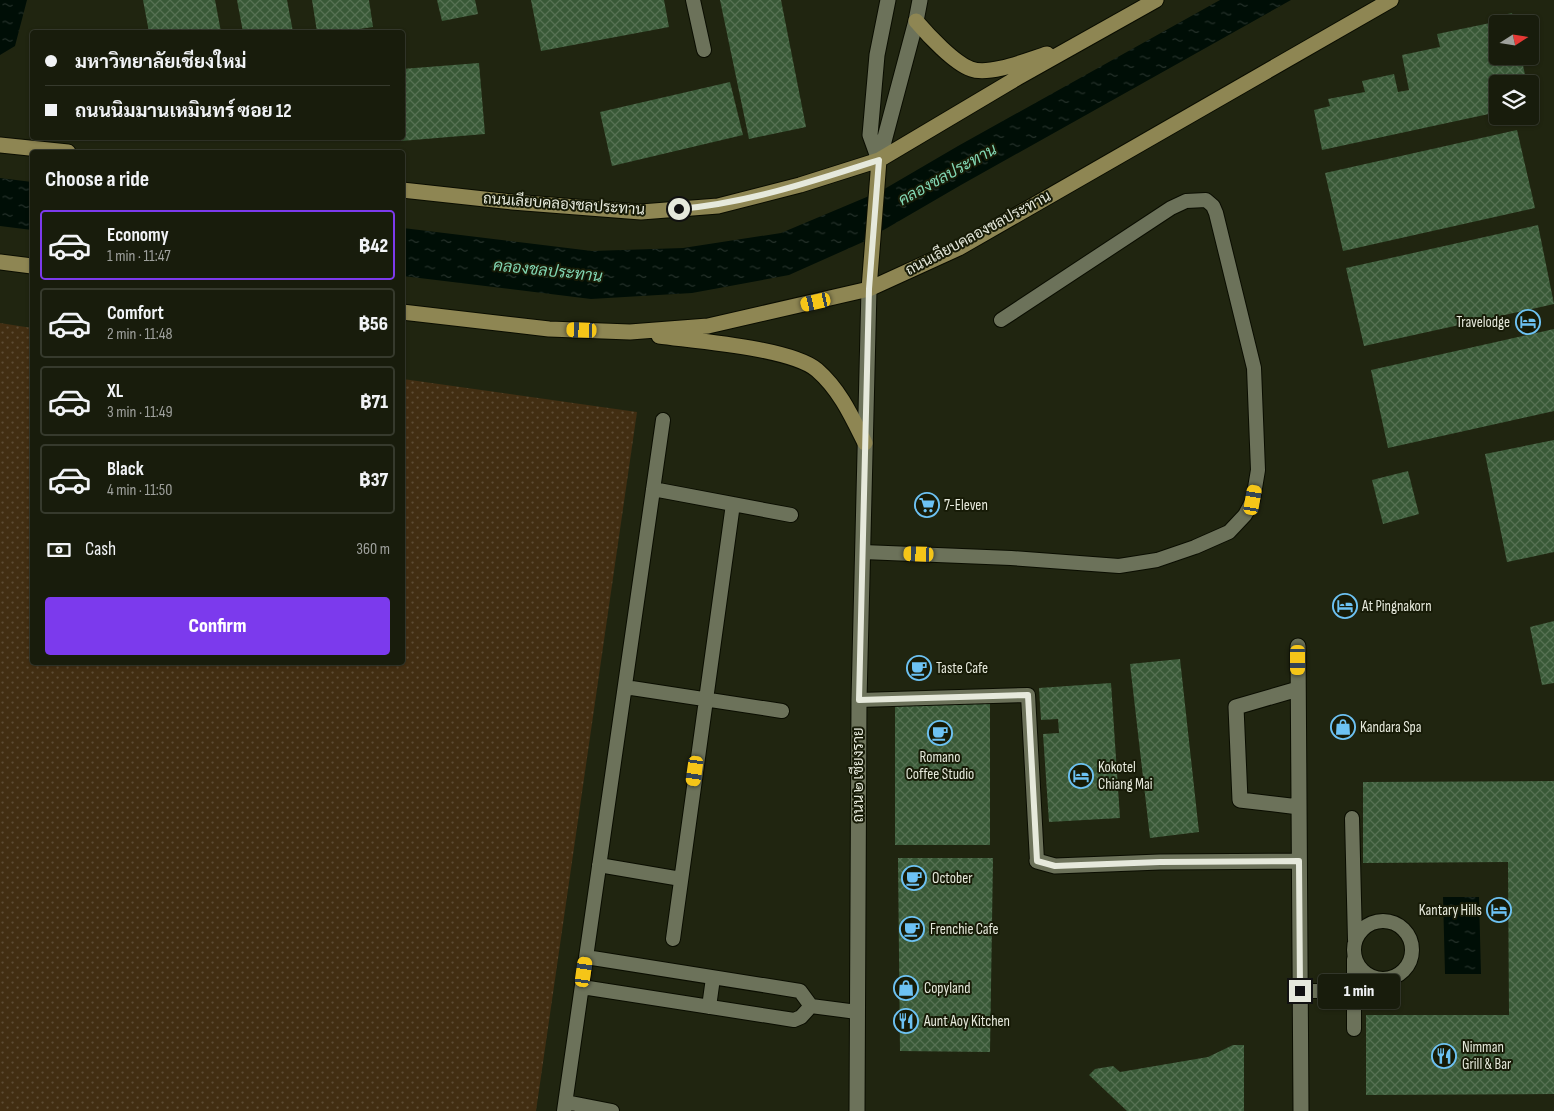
<!DOCTYPE html>
<html lang="en">
<head>
<meta charset="utf-8">
<style>
	body { margin:0; font-family:"Sofia Sans Condensed",Sarabun,sans-serif; background:#25291a; color:#f1f3f6; height:100vh; display:flex; flex-direction:column; font-size:19px; white-space:nowrap }
	* { box-sizing:border-box; margin:0 }
	p { font-size:16px; color:#9fa19d }
	.icon { flex:none; width:28px; height:28px; fill:none; stroke:currentColor; stroke-width:2; stroke-linecap:round; stroke-linejoin:round }
	.map { position:relative; flex:1; overflow:hidden }
	.side { position:absolute; left:30px; top:150px; width:375px; height:515px; display:flex; flex-direction:column; background:#181c0c; border-radius:5px; box-shadow:0 1px 4px #0004,0 0 0 1px #363a2d }
	.side>* { flex:none }
	.hud { position:absolute; left:30px; top:30px; width:375px; height:110px; border-radius:5px; box-shadow:0 1px 4px #0004,0 0 0 1px #363a2d; display:grid; align-content:center; height:110px; padding:0 15px; background:#181c0c }
	.needle { width:32px; rotate:78deg }
	.fabs { position:absolute; left:1489px; top:15px; display:grid; gap:10px }
	.fabs a { display:grid; place-items:center; width:50px; height:50px; border-radius:5px; background:#181c0c; box-shadow:0 1px 4px #0004,0 0 0 1px #363a2d; font-size:25px }
	.end { position:absolute; width:22px; height:22px; margin:-11px; border:6px solid #e6e9dc; background:#111; box-shadow:0 0 0 2px #111 }
	.from { border-radius:50% }
	.bubble { position:absolute; height:35px; border-radius:5px; background:#181c0c; box-shadow:0 1px 4px #0004,0 0 0 1px #363a2d; font-size:16px; font-weight:800; line-height:35px; text-align:center }
	.car { position:absolute; width:15px; height:30px; margin:-15px -8px; border-radius:6px; box-shadow:0 0 4px 1px #0007; background:linear-gradient(#f5c518 24%,#345 0 40%,#f5c518 0 76%,#345 0 86%,#f5c518 0) }
	.hud b { display:flex; align-items:center; gap:18px; height:48px; font-size:19px }
	.hud b+b { border-top:1px solid #363a2d }
	.hud i { width:12px; height:12px; background:#f1f3f6 }
	ul { padding:0; list-style:none }
	li { display:flex; align-items:center; gap:15px; height:70px; margin:0 10px 8px; padding:0 5px; border:2px solid #363a2d; border-radius:5px }
	li div { flex:1 }
	li b { display:block; font-size:19px }
	li em { font-style:normal; font-weight:800 }
	li.selected { border-color:#7c3aed }
	li>.icon { width:45px; height:45px; stroke-width:1.5 }
	h2 { padding:0 15px; font-size:22px; line-height:60px }
	.pay { display:flex; align-items:center; gap:12px; height:55px; padding:0 15px; font-size:19px }
	.pay p { margin-inline-start:auto }
	.primary-button { display:flex; gap:10px; margin-top:auto; padding:10px 15px }
	.primary-button a { flex:1; height:58px; border-radius:5px; background:#7c3aed; color:#fff; font-size:20px; font-weight:800; line-height:58px; text-align:center }
	.map>svg:first-child { display:block }
</style>
</head>
<body>
<div class="map">
<svg width="1554" height="1111" viewBox="0 0 1554 1111">
	<defs>
		<pattern id="park-dots" width="8" height="8" patternUnits="userSpaceOnUse" patternTransform="scale(1.25)"><rect width="8" height="8" fill="#422e12"/><path d="M2 2h.1M6 6h.1" fill="none" stroke="#5d4c34" stroke-width="1.8" stroke-linecap="round"/></pattern>
		<pattern id="water-ripples" width="26" height="14" patternUnits="userSpaceOnUse" patternTransform="scale(1.25)"><rect width="26" height="14" fill="#000e06"/><path d="M2 4q2-2 4 0t4 0M15 11q2-2 4 0t4 0" fill="none" stroke="#25312a"/></pattern>
		<pattern id="building-cross-hatch" width="8" height="8" patternUnits="userSpaceOnUse" patternTransform="scale(1.25)"><rect width="8" height="8" fill="#395937"/><path d="M0 0l8 8M0 8l8-8" fill="none" stroke="#567153"/></pattern>
	</defs>
	<rect width="100%" height="100%" fill="#202510"/>
	<!-- park -->
	<path fill="url(#park-dots)" d="M0,323L32,328V662H402L403,379L637,412L536,1111H0Z"/>
	<!-- water -->
	<path fill="url(#water-ripples)" d="M0,0H27L15,46L0,55Z
		M1220,0H1291L961,185L863,242L789,275L692,293L591,299L403,276V228L592,251L683,248L781,233L881,191L958,146Z
		M0,178L32,182V230L0,226Z
		M1443,897H1479L1481,974H1445Z"/>
	<!-- building -->
	<path fill="url(#building-cross-hatch)" d="M143,0H215L221,32H149Z
		M237,0H287L293,32H243Z
		M312,0H369L373,27L338,32H317Z
		M437,0H475L478,14L442,21Z
		M531,0H664L669,27L541,51Z
		M720,0H781L806,127L749,139Z
		M1512,13L1514,24H1498V56H1521L1527,84H1498V112L1322,150L1314,110L1330,106L1328,99L1365,92L1362,81L1394,74L1398,92L1409,90L1402,55L1440,47L1437,34L1495,22L1494,17Z
		M479,63L485,134L401,141L402,69Z
		M730,82L743,135L612,166L600,112Z
		M1517,130L1535,208L1343,251L1325,173Z
		M1538,225L1554,304L1364,346L1346,268Z
		M1554,329V411L1388,448L1371,370Z
		M1554,440V552L1507,562L1485,454Z
		M1408,471L1419,514L1383,524L1372,480Z
		M1554,621V683L1542,685L1530,627Z
		M1180,659L1199,832L1150,838L1130,664Z
		M1111,683L1120,818L1049,822L1043,734L1059,733L1058,719L1041,720L1039,688Z
		M895,704H990V845H895Z
		M1554,781V1094L1366,1095V1015H1509L1508,862L1363,863V782Z
		M898,858H993L990,1052L900,1051Z
		M1233,1045H1244V1111H1127L1089,1075L1095,1069L1113,1066L1120,1072L1208,1057Z"/>
	<g fill="none" stroke-linecap="round" stroke-linejoin="round">
		<defs>
			<path id="lane" d="M693,0L704,50
				M653,489L791,515
				M863,552L1011,558L1119,566L1157,560L1195,547L1229,532L1245,515L1253,500L1258,470L1254,368L1216,213L1213,206L1206,200L1186,201L1171,208L1001,320
				M625,687L782,711
				M859,700L1028,695L1037,861
				M1352,818L1355,940
				M599,865L681,879
				M1354 950a29 29 0 1 1 58 0a29 29 0 1 1-58 0Z
				M673,939L733,504
				M586,957L800,991L811,1006L857,1012
				M1354,959V1029
				M582,987L794,1020L801,1017L811,1006
				M1301,991H1355
				M709,1007L713,978
				M566,1102L612,1111
				M564,1111L663,420"/>
			<path id="street" d="M879,160L916,21L920,0
				M879,160L870,135L877,55L888,0
				M1298,646L1301,1111
				M1298,689L1236,707L1240,800L1299,807
				M1037,861L1055,866L1160,862L1299,861"/>
			<path id="secondary" d="M857,1111L859,700L869,289"/>
			<path id="primary" d="M916,21C928,35 954,63 971,69C989,76 1028,60 1047,54
				M0,145L68,152
				M402,190L512,202L641,212L718,206L800,185L879,160L1017,78L1156,0
				M0,262L32,266
				M869,289L879,160
				M402,312L549,329L630,332L708,326L869,289L959,248L1391,0
				M659,336C696,341 791,348 817,370C840,390 852,417 865,443"/>
		</defs>
		<!-- lane casing -->
		<use href="#lane" stroke="#0a0d00" stroke-width="16"/>
		<!-- street casing -->
		<use href="#street" stroke="#0a0d00" stroke-width="17"/>
		<!-- secondary casing -->
		<use href="#secondary" stroke="#0a0d00" stroke-width="17"/>
		<!-- primary casing -->
		<use href="#primary" stroke="#0a0d00" stroke-width="17"/>
		<!-- lane -->
		<use href="#lane" stroke="#6c725a" stroke-width="14"/>
		<!-- street -->
		<use href="#street" stroke="#6c725a" stroke-width="15"/>
		<!-- secondary -->
		<use href="#secondary" stroke="#6c725a" stroke-width="15"/>
		<!-- primary -->
		<use href="#primary" stroke="#8e8653" stroke-width="15"/>
	</g>
	<g fill="none" stroke-linecap="round" stroke-linejoin="round">
		<!-- route -->
		<path stroke="#e6e9dc" stroke-width="6" d="M679,209C748,203 814,181 879,160L869,289L859,700L1028,695L1037,861L1055,866L1160,862L1299,861L1300,991"/>
	</g>
	<!-- icons -->
	<defs>
		<symbol id="hotel-ring" viewBox="-11 -11 22 22"><circle r="9.5" fill="#171b07" stroke="#6dc2f3" stroke-width="1.5"/><path d="M-6-4.5h1.5V1H6V5H4.5V3h-9V5H-6ZM-4 0a1.8 1.8 0 1 1 3.6 0ZM.5 0V-2.5h3Q6-2.5 6 0Z" fill="#6dc2f3"/></symbol>
		<symbol id="supermarket-ring" viewBox="-11 -11 22 22"><circle r="9.5" fill="#171b07" stroke="#6dc2f3" stroke-width="1.5"/><path d="M-6-5.5h2.5l.6 2H6L4.5 2H-2.5L-4.4-4H-6ZM-1.5 3.2a1.3 1.3 0 1 0 .1 0ZM3 3.2a1.3 1.3 0 1 0 .1 0Z" fill="#6dc2f3"/></symbol>
		<symbol id="cafe-ring" viewBox="-11 -11 22 22"><circle r="9.5" fill="#171b07" stroke="#6dc2f3" stroke-width="1.5"/><path d="M-5.5-4.5H6V0H3Q3 3.5 0 3.5H-2.5Q-5.5 3.5-5.5 0ZM3-3.2v2h1.7v-2ZM-6 4.5H4V6H-6Z" fill="#6dc2f3"/></symbol>
		<symbol id="shop-ring" viewBox="-11 -11 22 22"><circle r="9.5" fill="#171b07" stroke="#6dc2f3" stroke-width="1.5"/><path d="M-5-2.5h2.3a2.7 3.5 0 0 1 5.4 0H5L5.5 6h-11ZM-1.5-2.5h3a1.5 2.3 0 0 0-3 0Z" fill="#6dc2f3"/></symbol>
		<symbol id="restaurant-ring" viewBox="-11 -11 22 22"><circle r="9.5" fill="#171b07" stroke="#6dc2f3" stroke-width="1.5"/><path d="M-5-6h1v4h1v-4h1v4h1v-4h1v5L-1.5 .5V6h-2V.5L-5-1ZM5-6V6H3V1.5H1.5Q1.5-4 5-6Z" fill="#6dc2f3"/></symbol>
	</defs>
	<g fill-rule="evenodd">
		<use href="#hotel-ring" x="1514" y="308" width="28" height="28"/>
		<use href="#supermarket-ring" x="913" y="491" width="28" height="28"/>
		<use href="#hotel-ring" x="1331" y="592" width="28" height="28"/>
		<use href="#cafe-ring" x="905" y="654" width="28" height="28"/>
		<use href="#shop-ring" x="1329" y="713" width="28" height="28"/>
		<use href="#cafe-ring" x="926" y="719" width="28" height="28"/>
		<use href="#hotel-ring" x="1067" y="762" width="28" height="28"/>
		<use href="#cafe-ring" x="900" y="864" width="28" height="28"/>
		<use href="#hotel-ring" x="1485" y="896" width="28" height="28"/>
		<use href="#cafe-ring" x="898" y="915" width="28" height="28"/>
		<use href="#shop-ring" x="892" y="974" width="28" height="28"/>
		<use href="#restaurant-ring" x="892" y="1007" width="28" height="28"/>
		<use href="#restaurant-ring" x="1430" y="1042" width="28" height="28"/>
	</g>
	<g text-anchor="middle" stroke-width="4" stroke-linejoin="round" paint-order="stroke">
		<!-- street labels -->
		<g font-size="15" fill="#e6e9dc" stroke="#171b07">
			<text transform="translate(564 204) rotate(4)" y="5">ถนนเลียบคลองชลประทาน</text>
			<text transform="translate(978 233) rotate(-28)" y="5">ถนนเลียบคลองชลประทาน</text>
			<text transform="translate(858 775) rotate(-90)" y="5">ถนน ๒ เชียงราย</text>
		</g>
		<!-- poi labels -->
		<g font-size="15" fill="#e6e9dc" stroke="#171b07" text-anchor="start">
			<text x="1510" y="327" text-anchor="end">Travelodge</text>
			<text x="944" y="510">7-Eleven</text>
			<text x="1362" y="611">At Pingnakorn</text>
			<text x="936" y="673">Taste Cafe</text>
			<text x="1360" y="732">Kandara Spa</text>
			<text x="940" y="762" text-anchor="middle">Romano<tspan x="940" dy="17">Coffee Studio</tspan></text>
			<text x="1098" y="772">Kokotel<tspan x="1098" dy="17">Chiang Mai</tspan></text>
			<text x="932" y="883">October</text>
			<text x="1482" y="915" text-anchor="end">Kantary Hills</text>
			<text x="930" y="934">Frenchie Cafe</text>
			<text x="924" y="993">Copyland</text>
			<text x="924" y="1026">Aunt Aoy Kitchen</text>
			<text x="1462" y="1052">Nimman<tspan x="1462" dy="17">Grill &amp; Bar</tspan></text>
		</g>
		<!-- water labels -->
		<g font-size="16" font-style="italic" fill="#82d7b4" stroke="#171b07">
			<text transform="translate(947 174) rotate(-29)" y="6">คลองชลประทาน</text>
			<text transform="translate(548 270) rotate(6)" y="6">คลองชลประทาน</text>
		</g>
	</g>
</svg>
<div class="fabs">
<a><svg class="needle" viewBox="-14 -14 28 28"><path d="M0-13l5 13h-10z" fill="#e53935"/><path d="M0 13l5-13h-10z" fill="#9fa19d"/></svg></a>
<a><svg class="icon" aria-label="layers" viewBox="0 0 24 24"><path d="M12 4l9 5-9 5-9-5zM3 14l9 5 9-5"/></svg></a>
</div>
<i class="end from" style="left:679px;top:209px"></i>
<i class="end" style="left:1300px;top:991px"></i>
<div class="bubble" style="left:1318px;top:974px;width:82px">1 min</div>
<i class="car" style="left:816px;top:302px;rotate:257deg"></i>
<i class="car" style="left:582px;top:330px;rotate:272deg"></i>
<i class="car" style="left:1253px;top:500px;rotate:10deg"></i>
<i class="car" style="left:919px;top:554px;rotate:272deg"></i>
<i class="car" style="left:1298px;top:660px;rotate:180deg"></i>
<i class="car" style="left:695px;top:771px;rotate:188deg"></i>
<i class="car" style="left:584px;top:972px;rotate:8deg"></i>
<div class="hud">
<b><i class="from"></i>มหาวิทยาลัยเชียงใหม่</b>
<b><i></i>ถนนนิมมานเหมินทร์ ซอย 12</b>
</div>
<section class="side">
<h2>Choose a ride</h2>
<ul>
<li class="selected"><svg class="icon" aria-label="car" viewBox="0 0 24 24"><path d="M5 17H2v-5l4-1 3-4h7l3 4 3 1v5h-3M9 17h6M6 11h13"/><circle cx="7" cy="17" r="2"/><circle cx="17" cy="17" r="2"/></svg><div><b>Economy</b><p>1 min · 11:47</p></div><em>฿42</em></li>
<li><svg class="icon" aria-label="car" viewBox="0 0 24 24"><path d="M5 17H2v-5l4-1 3-4h7l3 4 3 1v5h-3M9 17h6M6 11h13"/><circle cx="7" cy="17" r="2"/><circle cx="17" cy="17" r="2"/></svg><div><b>Comfort</b><p>2 min · 11:48</p></div><em>฿56</em></li>
<li><svg class="icon" aria-label="car" viewBox="0 0 24 24"><path d="M5 17H2v-5l4-1 3-4h7l3 4 3 1v5h-3M9 17h6M6 11h13"/><circle cx="7" cy="17" r="2"/><circle cx="17" cy="17" r="2"/></svg><div><b>XL</b><p>3 min · 11:49</p></div><em>฿71</em></li>
<li><svg class="icon" aria-label="car" viewBox="0 0 24 24"><path d="M5 17H2v-5l4-1 3-4h7l3 4 3 1v5h-3M9 17h6M6 11h13"/><circle cx="7" cy="17" r="2"/><circle cx="17" cy="17" r="2"/></svg><div><b>Black</b><p>4 min · 11:50</p></div><em>฿37</em></li>
</ul>
<div class="pay"><svg class="icon" aria-label="cash" viewBox="0 0 24 24"><path d="M3 7h18v10H3z"/><circle cx="12" cy="12" r="2"/></svg>Cash<p>360 m</p></div>
<div class="primary-button"><a>Confirm</a></div>
</section>
</div>
</body>
</html>
